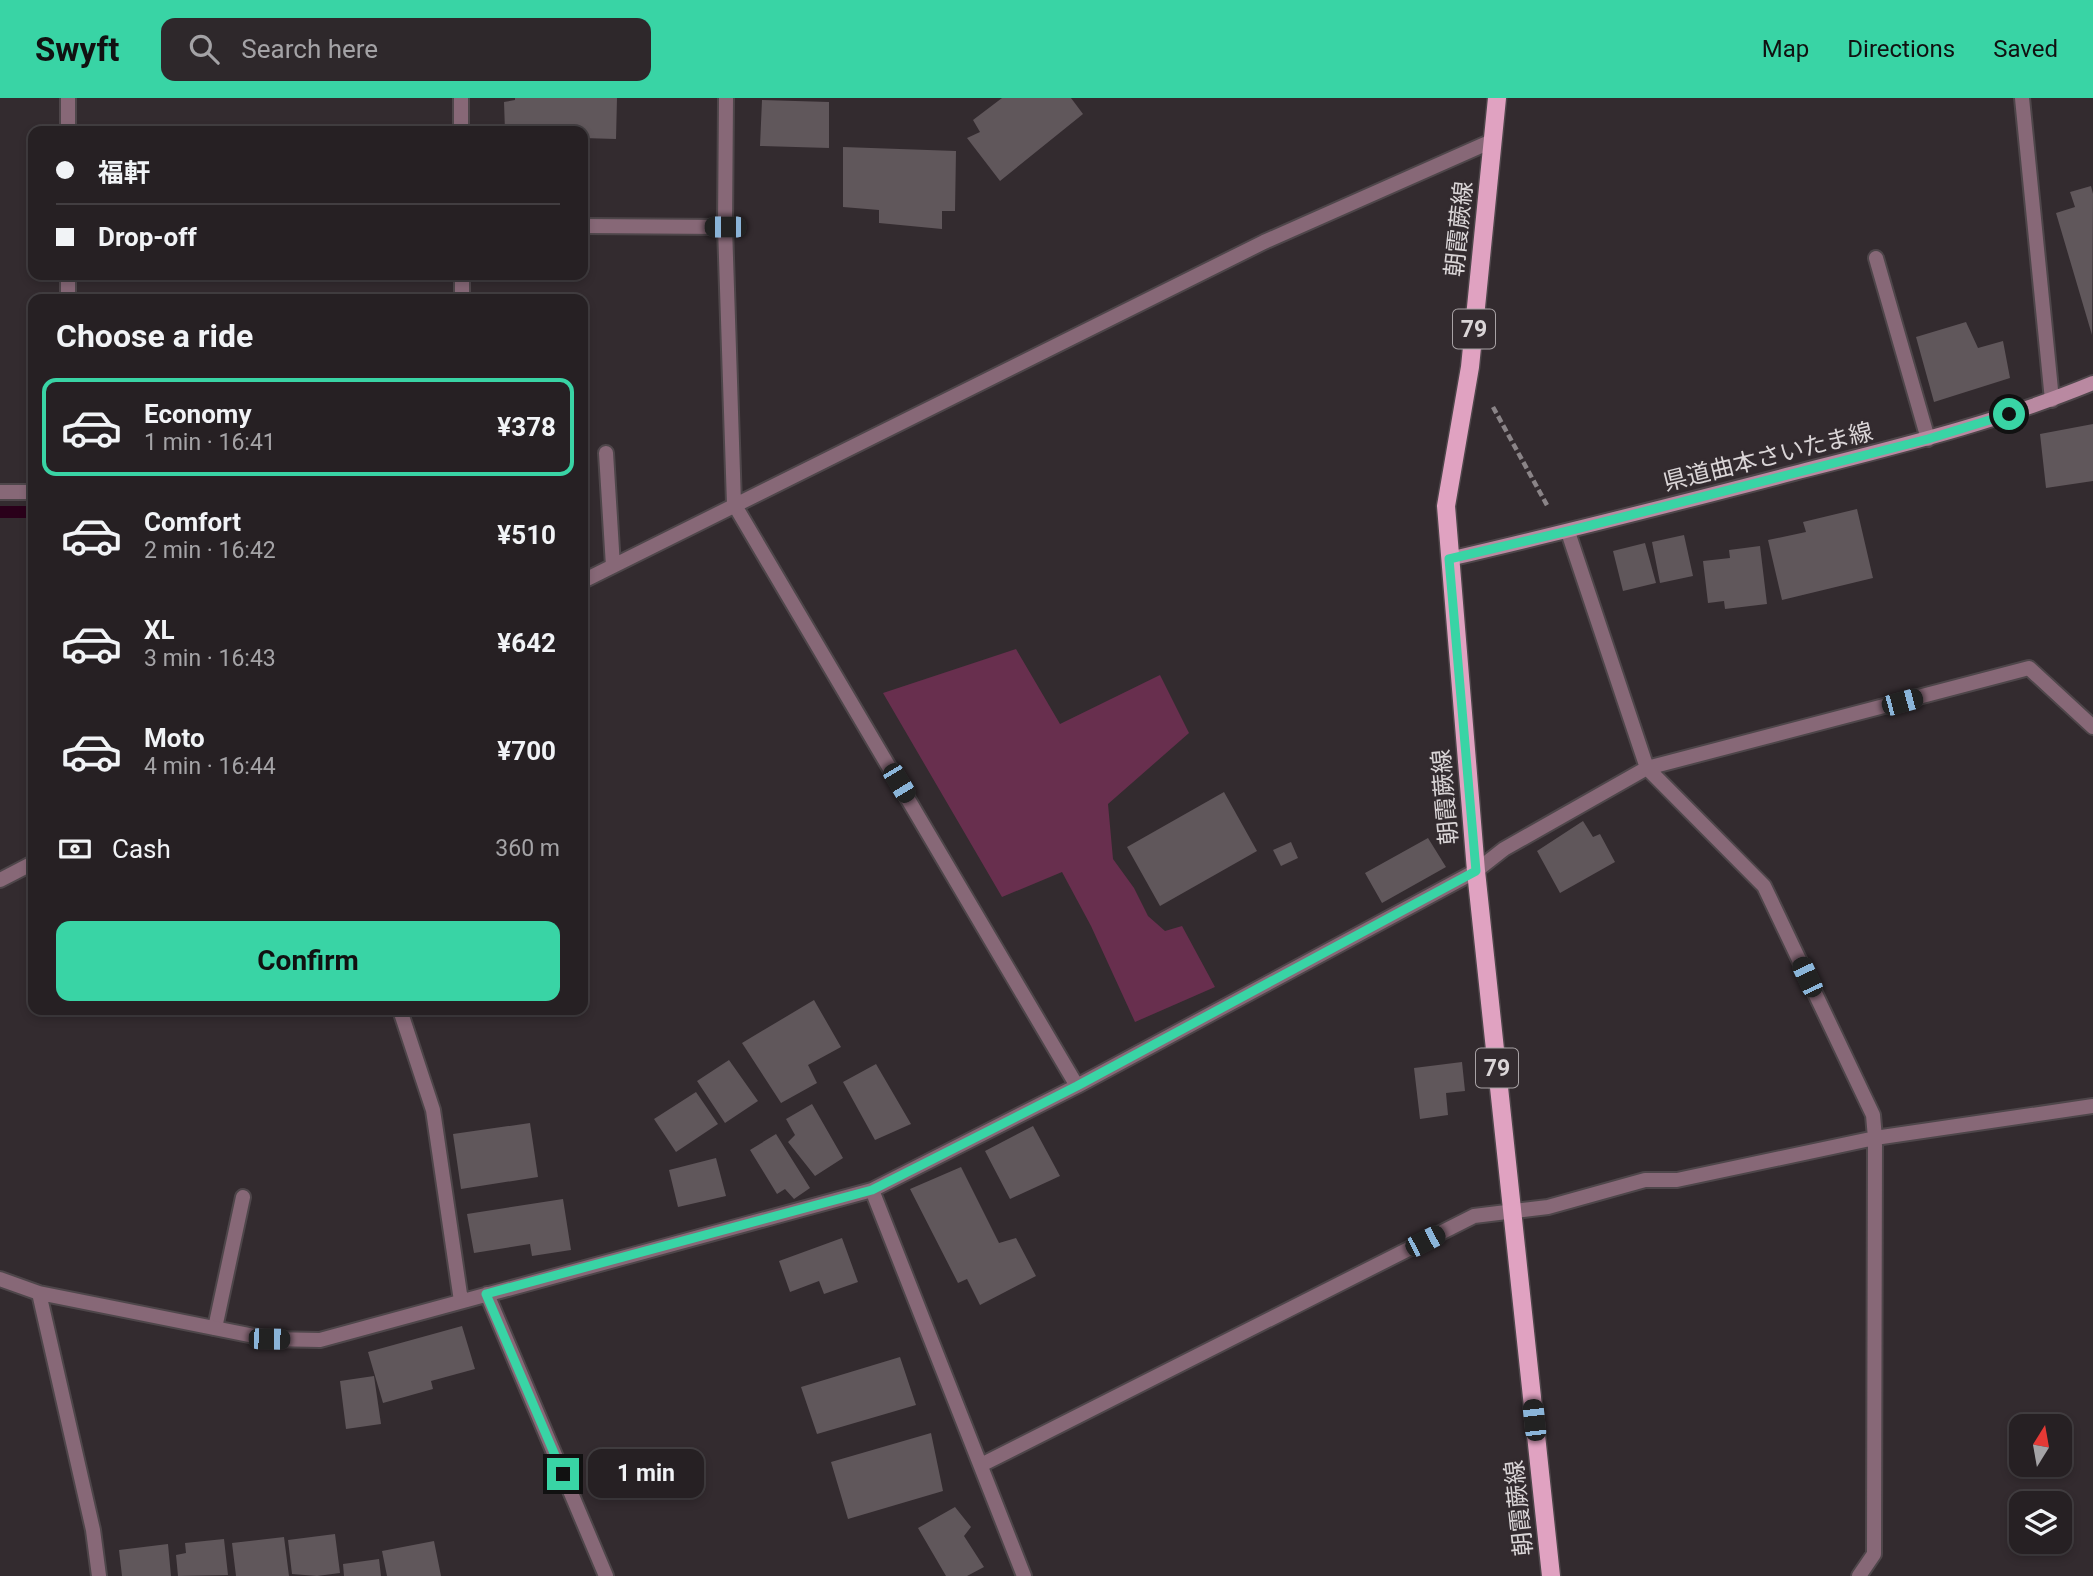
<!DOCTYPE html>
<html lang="en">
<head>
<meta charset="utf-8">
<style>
	body { margin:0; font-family:Roboto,"Noto Sans JP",sans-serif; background:#2e282b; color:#f1f3f6; height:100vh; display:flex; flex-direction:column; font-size:26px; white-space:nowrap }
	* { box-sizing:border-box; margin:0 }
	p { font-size:23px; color:#a4a3a6 }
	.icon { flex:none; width:38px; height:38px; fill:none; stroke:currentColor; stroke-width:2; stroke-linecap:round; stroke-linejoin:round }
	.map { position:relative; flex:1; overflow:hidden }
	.panel { position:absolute; left:28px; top:196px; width:560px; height:721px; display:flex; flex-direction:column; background:#262023; border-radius:14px; box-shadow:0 4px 10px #0003,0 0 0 2px #423e41 }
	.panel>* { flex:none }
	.hud { position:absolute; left:28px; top:28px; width:560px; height:154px; border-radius:14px; box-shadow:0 4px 10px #0003,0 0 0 2px #423e41; display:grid; align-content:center; height:154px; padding:0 28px; background:#262023 }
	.needle { width:46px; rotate:11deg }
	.fabs { position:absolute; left:2009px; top:1316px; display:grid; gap:14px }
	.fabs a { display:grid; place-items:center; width:63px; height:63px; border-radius:14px; background:#262023; box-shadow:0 4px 10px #0003,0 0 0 2px #423e41; font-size:35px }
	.end { position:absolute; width:32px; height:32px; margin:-16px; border:9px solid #39d4a5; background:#111; box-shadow:0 0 0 4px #111 }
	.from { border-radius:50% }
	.bubble { position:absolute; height:49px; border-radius:14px; background:#262023; box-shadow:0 4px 10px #0003,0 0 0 2px #423e41; font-size:23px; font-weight:700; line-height:49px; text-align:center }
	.car { position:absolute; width:21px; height:42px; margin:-21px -10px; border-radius:9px; box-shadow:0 0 5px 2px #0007; background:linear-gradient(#222 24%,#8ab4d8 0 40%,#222 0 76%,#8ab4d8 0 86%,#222 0) }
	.hud b { display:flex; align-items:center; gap:24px; height:66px; font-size:26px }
	.hud b+b { border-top:2px solid #423e41 }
	.hud i { width:18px; height:18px; background:#f1f3f6 }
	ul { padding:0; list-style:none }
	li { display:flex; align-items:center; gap:21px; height:98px; margin:0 14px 10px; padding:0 14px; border:4px solid transparent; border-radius:14px }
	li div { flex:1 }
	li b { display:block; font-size:26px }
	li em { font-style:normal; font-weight:700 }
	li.current { border-color:#39d4a5 }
	li>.icon { width:63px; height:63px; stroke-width:1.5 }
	h2 { padding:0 28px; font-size:32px; line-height:84px }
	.pay { display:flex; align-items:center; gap:18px; height:77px; padding:0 28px; font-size:26px }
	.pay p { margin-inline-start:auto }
	.button { display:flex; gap:14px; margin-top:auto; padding:14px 28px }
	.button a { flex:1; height:80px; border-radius:14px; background:#39d4a5; color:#111; font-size:28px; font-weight:700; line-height:80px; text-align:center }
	header { display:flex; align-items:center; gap:42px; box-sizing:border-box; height:98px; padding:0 35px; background:#39d4a5; color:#111 }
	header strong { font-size:33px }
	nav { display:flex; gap:38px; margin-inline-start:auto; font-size:24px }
	.search { width:490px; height:63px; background:#2e282b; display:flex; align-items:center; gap:18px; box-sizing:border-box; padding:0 24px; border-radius:14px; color:#a4a3a6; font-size:26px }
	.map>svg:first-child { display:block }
</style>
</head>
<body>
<header>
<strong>Swyft</strong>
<div class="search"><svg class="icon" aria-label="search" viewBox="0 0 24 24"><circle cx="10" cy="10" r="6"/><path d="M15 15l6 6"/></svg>Search here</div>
<nav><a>Map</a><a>Directions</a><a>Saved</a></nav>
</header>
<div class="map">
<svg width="2093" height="1478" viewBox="0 0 2093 1478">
	<rect width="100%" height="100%" fill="#332b2f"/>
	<!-- green -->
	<path fill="#682f4e" d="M1016,551L1060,626L1160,577L1189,635L1108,706L1113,761L1134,790L1148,818L1165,833L1182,828L1215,889L1135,924L1091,828L1062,774L1002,799L883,595Z"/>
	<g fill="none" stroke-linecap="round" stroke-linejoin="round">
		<!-- stream -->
		<path stroke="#2a001a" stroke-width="12" d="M0,414H33"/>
	</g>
	<!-- building -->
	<path fill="#60575b" d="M515,0H617L616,41L583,40V33H505L504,4L515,2Z
		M1002,0H1071L1083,16L1000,83L967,40L980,34L973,22Z
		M762,2L829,4V50L760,48Z
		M843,49L956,53L955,113H942V131L879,125V112L843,109Z
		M2091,88L2093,96L2092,237L2056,115L2075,109L2070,94Z
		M1966,224L1978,250L2003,243L2010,280L1934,304L1916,239Z
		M2093,326V383L2046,390L2040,336Z
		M1857,411L1873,480L1782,502L1768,442L1806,434L1803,424Z
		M1684,437L1693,478L1660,485L1652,444Z
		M1645,445L1656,485L1623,493L1613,453Z
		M1760,448L1767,506L1725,511L1724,503L1708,505L1703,463L1730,460L1729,452Z
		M1224,694L1257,753L1160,808L1127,749Z
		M1583,723L1593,739L1600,736L1615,764L1560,795L1537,753Z
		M1428,740L1446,769L1382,805L1365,775Z
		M1291,744L1298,760L1281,768L1273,752Z
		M814,902L841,949L808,967L817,985L781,1005L742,945Z
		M729,962L758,1003L725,1025L697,983Z
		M1462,964L1465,993L1446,995L1448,1017L1420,1021L1414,970Z
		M876,966L911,1026L875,1042L843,984Z
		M696,994L718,1026L676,1054L654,1021Z
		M812,1006L843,1060L815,1078L788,1044L795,1037L786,1021Z
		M530,1025L538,1079L461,1091L453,1036Z
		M1033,1028L1060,1078L1010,1101L985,1053Z
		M776,1036L810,1090L794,1101L785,1091L777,1096L750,1052Z
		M716,1060L726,1098L678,1109L669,1072Z
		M961,1069L999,1145L1016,1140L1036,1178L980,1207L967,1181L958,1185L910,1091Z
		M563,1101L571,1152L532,1158L530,1146L474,1155L467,1116Z
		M842,1140L858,1184L824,1196L819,1183L790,1194L779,1163Z
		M462,1228L475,1271L431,1283L433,1291L383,1305L368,1254Z
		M900,1259L916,1307L817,1336L801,1289Z
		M374,1278L381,1326L346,1331L340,1283Z
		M931,1335L943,1393L848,1421L831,1364Z
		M955,1409L971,1429L964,1438L984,1469L967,1478H946L918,1430Z
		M335,1436L340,1475L317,1478L292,1476L288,1442Z
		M284,1439L289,1478H236L232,1445Z
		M224,1441L228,1477L178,1478L176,1457L186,1455L185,1445Z
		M434,1443L441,1478H387L382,1453Z
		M168,1446L171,1478H122L119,1452Z
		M379,1461L381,1478H344L343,1466Z"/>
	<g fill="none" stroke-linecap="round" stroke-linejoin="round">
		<defs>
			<path id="service" d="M2022,0L2052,302
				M1876,160L1928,341
				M215,1230L243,1099"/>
			<path id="minor" d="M68,0V33
				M461,0V33
				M726,0L725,129L734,406L1077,988
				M583,128L725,129
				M68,201V177
				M462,201V177
				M606,355L613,468
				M0,394H33
				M1568,434L1647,670L1764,788L1873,1017L1875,1040L1874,1456L1859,1478
				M583,483L1264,144L1492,43
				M0,782L33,765
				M400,912L433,1012L461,1203
				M872,1092L1024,1478
				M0,1181L39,1195L269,1241L320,1242L872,1092L1077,988L1476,773L1504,751L1647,670L2029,570L2093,629
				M39,1195L93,1432L99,1478
				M487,1196L606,1478
				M981,1367L1474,1118L1548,1109L1645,1082H1677L1875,1040L2093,1008"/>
			<path id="secondary" d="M1449,461C1565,434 1679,405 1794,375C1895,349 1996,325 2093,285"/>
			<path id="primary" d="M1497,0L1470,269L1446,408L1476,773L1551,1478"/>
		</defs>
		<!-- service casing -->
		<use href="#service" stroke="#4e464a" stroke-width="18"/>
		<!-- minor casing -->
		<use href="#minor" stroke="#4e464a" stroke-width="18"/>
		<!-- secondary casing -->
		<use href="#secondary" stroke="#4e464a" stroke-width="18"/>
		<!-- primary casing -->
		<use href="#primary" stroke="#4e464a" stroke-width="21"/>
		<!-- path -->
		<path stroke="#8a8487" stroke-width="4.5" stroke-dasharray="7 3.5" stroke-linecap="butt" d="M1493,309L1548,409"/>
		<!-- service -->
		<use href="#service" stroke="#876877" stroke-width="14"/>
		<!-- minor -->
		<use href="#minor" stroke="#876877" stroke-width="14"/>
		<!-- secondary -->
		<use href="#secondary" stroke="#b989a1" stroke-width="14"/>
		<!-- primary -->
		<use href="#primary" stroke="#e0a2c1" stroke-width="18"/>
	</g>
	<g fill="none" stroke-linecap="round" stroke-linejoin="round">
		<!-- route -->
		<path stroke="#39d4a5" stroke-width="9" d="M563,1376L486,1196L872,1092L1077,988L1476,773L1449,461L1568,433L1928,341L2009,316"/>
	</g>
	<g text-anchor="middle" stroke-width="5" stroke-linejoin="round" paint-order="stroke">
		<!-- shield labels -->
		<g fill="#332b2f" stroke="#a8a2a5" stroke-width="2">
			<rect x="1453" y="211.5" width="42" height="39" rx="5"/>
			<rect x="1476" y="950.5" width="42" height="39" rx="5"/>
		</g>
		<g font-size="23" font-weight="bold" fill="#dad5d7">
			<text x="1474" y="239">79</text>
			<text x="1497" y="978">79</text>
		</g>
		<!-- street labels -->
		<g font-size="24" fill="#dad5d7" stroke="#332b2f">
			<text transform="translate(1459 131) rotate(-84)" y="8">朝霞蕨線</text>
			<text transform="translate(1768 359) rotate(-14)" y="8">県道曲本さいたま線</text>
			<text transform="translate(1445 699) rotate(-95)" y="8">朝霞蕨線</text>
			<text transform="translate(1519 1410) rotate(-96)" y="8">朝霞蕨線</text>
		</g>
	</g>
</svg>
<div class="fabs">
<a><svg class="needle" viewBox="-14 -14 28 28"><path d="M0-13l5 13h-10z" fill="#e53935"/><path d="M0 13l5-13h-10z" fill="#a4a3a6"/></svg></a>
<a><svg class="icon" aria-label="layers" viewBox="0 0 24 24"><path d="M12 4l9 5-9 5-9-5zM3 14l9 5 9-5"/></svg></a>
</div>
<i class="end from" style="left:2009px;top:316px"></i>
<i class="end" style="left:563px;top:1376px"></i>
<div class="bubble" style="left:588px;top:1351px;width:116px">1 min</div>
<i class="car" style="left:725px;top:129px;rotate:270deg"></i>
<i class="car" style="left:1902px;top:604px;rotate:75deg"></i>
<i class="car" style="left:899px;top:685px;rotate:149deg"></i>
<i class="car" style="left:1807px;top:879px;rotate:335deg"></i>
<i class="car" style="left:1425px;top:1143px;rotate:63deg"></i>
<i class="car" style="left:269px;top:1241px;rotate:91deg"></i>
<i class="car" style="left:1534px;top:1322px;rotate:354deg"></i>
<div class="hud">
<b><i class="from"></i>福軒</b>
<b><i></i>Drop-off</b>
</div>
<section class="panel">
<h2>Choose a ride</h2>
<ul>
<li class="current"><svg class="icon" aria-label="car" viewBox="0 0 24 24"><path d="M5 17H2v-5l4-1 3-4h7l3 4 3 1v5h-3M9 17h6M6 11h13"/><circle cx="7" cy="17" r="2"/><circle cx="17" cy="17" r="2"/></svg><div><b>Economy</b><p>1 min · 16:41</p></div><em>¥378</em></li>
<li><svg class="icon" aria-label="car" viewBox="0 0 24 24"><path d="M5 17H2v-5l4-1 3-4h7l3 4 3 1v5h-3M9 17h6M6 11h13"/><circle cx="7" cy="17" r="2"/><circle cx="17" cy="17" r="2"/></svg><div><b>Comfort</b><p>2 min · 16:42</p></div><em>¥510</em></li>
<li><svg class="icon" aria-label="car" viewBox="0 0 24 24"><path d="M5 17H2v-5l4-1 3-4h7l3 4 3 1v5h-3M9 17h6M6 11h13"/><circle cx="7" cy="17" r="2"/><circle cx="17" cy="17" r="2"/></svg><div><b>XL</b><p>3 min · 16:43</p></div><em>¥642</em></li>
<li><svg class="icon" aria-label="car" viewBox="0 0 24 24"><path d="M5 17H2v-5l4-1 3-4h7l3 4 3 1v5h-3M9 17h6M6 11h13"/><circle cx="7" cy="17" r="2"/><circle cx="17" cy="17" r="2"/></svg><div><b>Moto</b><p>4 min · 16:44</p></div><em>¥700</em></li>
</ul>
<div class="pay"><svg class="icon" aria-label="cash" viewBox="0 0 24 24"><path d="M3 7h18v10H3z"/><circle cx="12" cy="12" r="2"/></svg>Cash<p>360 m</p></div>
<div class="button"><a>Confirm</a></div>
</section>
</div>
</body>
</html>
